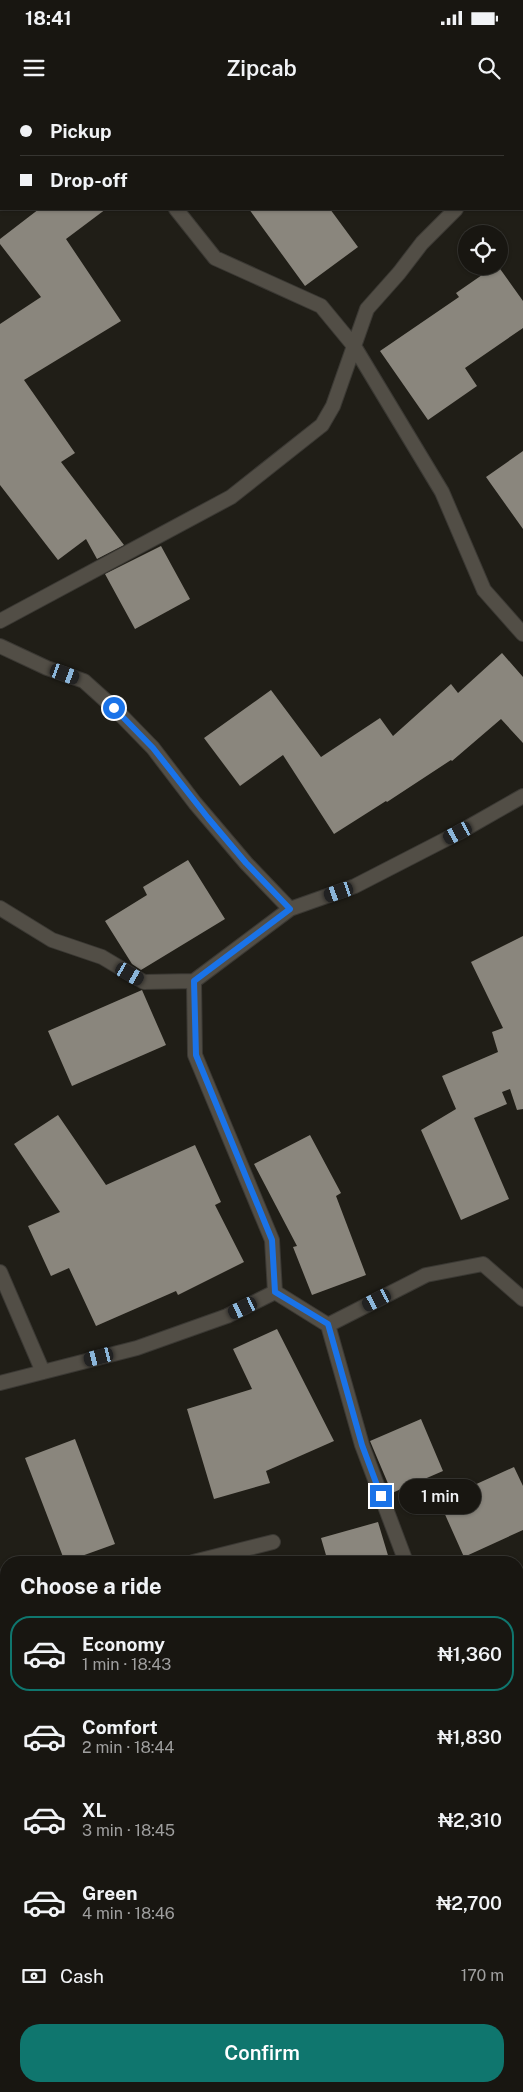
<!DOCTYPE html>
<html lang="en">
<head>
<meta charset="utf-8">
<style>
	body { margin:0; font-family:"Public Sans",sans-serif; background:#211f1a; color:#f1f3f6; height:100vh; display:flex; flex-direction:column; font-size:19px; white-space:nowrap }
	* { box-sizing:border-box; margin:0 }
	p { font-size:16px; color:#9f9f9f }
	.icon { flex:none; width:28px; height:28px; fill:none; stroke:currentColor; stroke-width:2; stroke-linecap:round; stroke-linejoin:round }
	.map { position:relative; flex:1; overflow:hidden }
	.drawer { position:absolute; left:0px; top:1456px; width:524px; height:536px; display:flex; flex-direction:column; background:#181611; border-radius:20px 20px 0 0; box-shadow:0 1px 4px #0004,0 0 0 1px #363531 }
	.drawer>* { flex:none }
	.guide { position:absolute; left:0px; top:0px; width:524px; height:110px; box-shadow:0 1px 4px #0004,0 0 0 1px #363531; display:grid; align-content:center; height:110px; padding:0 20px; background:#181611 }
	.tools { position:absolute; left:458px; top:125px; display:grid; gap:10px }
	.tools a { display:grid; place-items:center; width:50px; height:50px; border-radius:50%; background:#181611; box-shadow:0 1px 4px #0004,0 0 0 1px #363531; font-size:25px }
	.end { position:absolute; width:22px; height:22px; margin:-11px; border:6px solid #1a73e8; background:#fff; box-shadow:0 0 0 2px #fff }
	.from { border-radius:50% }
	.bubble { position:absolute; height:35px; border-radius:18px; background:#181611; box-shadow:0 1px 4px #0004,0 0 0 1px #363531; font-size:16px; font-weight:600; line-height:35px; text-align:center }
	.car { position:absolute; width:15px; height:30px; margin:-15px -8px; border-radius:6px; box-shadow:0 0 4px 1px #0007; background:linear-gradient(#222 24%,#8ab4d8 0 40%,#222 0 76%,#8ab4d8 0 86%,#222 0) }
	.guide b { display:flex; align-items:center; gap:18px; height:48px; font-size:19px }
	.guide b+b { border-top:1px solid #363531 }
	.guide i { width:12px; height:12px; background:#f1f3f6 }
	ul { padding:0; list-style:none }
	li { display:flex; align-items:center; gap:15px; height:75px; margin:0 10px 8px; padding:0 10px; border:2px solid transparent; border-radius:20px }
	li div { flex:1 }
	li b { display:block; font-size:19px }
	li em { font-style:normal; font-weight:600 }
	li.current { border-color:#0f766e }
	li>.icon { width:45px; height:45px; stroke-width:1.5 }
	h2 { padding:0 20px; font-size:22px; line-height:60px }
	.pay { display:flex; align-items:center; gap:12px; height:55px; padding:0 20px; font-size:19px }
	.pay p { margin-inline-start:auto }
	.button { display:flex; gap:10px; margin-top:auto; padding:10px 20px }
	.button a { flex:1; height:58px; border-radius:20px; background:#0f766e; color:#fff; font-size:20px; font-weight:600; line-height:58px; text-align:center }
	.status { display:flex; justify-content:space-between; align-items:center; height:35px; padding:0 25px; background:#181611; direction:ltr }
	.status svg { height:14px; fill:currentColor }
	header { display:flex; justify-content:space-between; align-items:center; height:65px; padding:0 20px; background:#181611; font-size:22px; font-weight:600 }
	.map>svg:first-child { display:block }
</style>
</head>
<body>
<div class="status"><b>18:41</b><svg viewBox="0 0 49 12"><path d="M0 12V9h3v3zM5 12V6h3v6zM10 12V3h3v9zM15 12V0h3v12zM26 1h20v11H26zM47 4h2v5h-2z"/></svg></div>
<header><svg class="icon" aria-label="menu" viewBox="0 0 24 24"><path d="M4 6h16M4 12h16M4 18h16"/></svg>Zipcab<svg class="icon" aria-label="search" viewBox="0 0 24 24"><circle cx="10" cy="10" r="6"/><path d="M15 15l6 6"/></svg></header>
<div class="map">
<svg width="523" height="1992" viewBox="0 0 523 1992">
	<rect width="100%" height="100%" fill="#201e17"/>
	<!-- building -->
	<path fill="#8a867d" d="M39,109H106L66,139L121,221L24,280L75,353L61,362L124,445L97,459L86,439L58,460L0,385V224L41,197L0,144V139Z
		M249,109H330L358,147L305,186Z
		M495,166H498L523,201V228L465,268L477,286L428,320L380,251L459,197L456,193Z
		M523,351V429L486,377Z
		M161,446L190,499L135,529L105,474Z
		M502,553L523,577V643L501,619L452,661L451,660L387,702L386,701L334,734L283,655L240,686L204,638L271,590L321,657L380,618L393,636L451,584L458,593Z
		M188,760L225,819L141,870L132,864L105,821L147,795L143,787Z
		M523,836V1009L517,1010L510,989L502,992L507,1004L474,1018L509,1099L461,1120L421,1030L456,1009L442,976L498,952L492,932L503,928L471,862Z
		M142,890L166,945L72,986L48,931Z
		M58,1015L106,1085L195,1045L221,1102L215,1105L244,1162L178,1195L176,1191L96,1226L69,1168L51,1176L28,1126L60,1112L14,1044Z
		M310,1035L341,1093L336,1096L366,1175L312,1195L293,1147L297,1146L254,1064Z
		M277,1229L334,1341L266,1371L270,1383L214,1399L187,1309L252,1289L233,1249Z
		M421,1319L443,1371L392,1393L370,1341Z
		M75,1339L115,1444L65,1462L25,1358Z
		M514,1367L523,1386V1430L464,1457L439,1401Z
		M378,1422L390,1462H328L321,1438Z"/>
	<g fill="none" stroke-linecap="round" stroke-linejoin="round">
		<defs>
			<path id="minor" d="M100,0L101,1
				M501,1L502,0
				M176,109L215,158L321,206L354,246L442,392L484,490L523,534
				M0,521L231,397L322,325L333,306L367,209L399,173L422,143L456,109
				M0,546L47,568L84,581L114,608L153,648L195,703L246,763L290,809L355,786L458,733L523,696
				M0,808L52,840L102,857L144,882L194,881
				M0,1172L43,1272
				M275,1192L328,1225L362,1345L406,1462
				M328,1225L426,1175L483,1164L523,1199
				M0,1283L137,1248L227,1216L275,1192L272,1140L195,955L194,881L290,809
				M193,1462L273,1442
				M0,1506L6,1511
				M0,1709L6,1707
				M244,1986L245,1992"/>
		</defs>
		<!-- minor casing -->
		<use href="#minor" stroke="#3b3934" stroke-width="16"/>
		<!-- path -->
		<path stroke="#787670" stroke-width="3" stroke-dasharray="5 2.5" stroke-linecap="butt" d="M518,1754L523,1768
			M518,1865L523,1861"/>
		<!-- minor -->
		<use href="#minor" stroke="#524e46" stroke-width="14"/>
	</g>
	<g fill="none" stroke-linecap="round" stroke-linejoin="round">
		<!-- route -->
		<path stroke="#1a73e8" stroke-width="6" d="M114,608L153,648L208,718L246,763L290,809L194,881L196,955L272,1140L275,1192L328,1224L362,1345L381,1396"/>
	</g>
</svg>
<div class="tools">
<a><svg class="icon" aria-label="locate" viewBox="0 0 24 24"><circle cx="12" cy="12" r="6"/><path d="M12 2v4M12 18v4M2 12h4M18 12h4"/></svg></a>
</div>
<i class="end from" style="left:114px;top:608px"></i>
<i class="end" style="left:381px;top:1396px"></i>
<div class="bubble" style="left:399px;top:1379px;width:82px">1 min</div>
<i class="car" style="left:65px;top:574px;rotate:110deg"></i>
<i class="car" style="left:458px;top:733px;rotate:242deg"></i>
<i class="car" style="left:339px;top:792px;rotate:251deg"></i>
<i class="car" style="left:130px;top:874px;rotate:120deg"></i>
<i class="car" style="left:377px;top:1200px;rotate:243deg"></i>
<i class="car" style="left:243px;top:1208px;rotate:244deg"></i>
<i class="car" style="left:99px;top:1257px;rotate:256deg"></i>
<div class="guide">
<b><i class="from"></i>Pickup</b>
<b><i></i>Drop-off</b>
</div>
<section class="drawer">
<h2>Choose a ride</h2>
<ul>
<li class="current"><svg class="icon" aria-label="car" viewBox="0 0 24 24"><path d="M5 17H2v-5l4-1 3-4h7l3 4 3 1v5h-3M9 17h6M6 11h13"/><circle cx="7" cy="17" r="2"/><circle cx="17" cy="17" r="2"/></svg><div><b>Economy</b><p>1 min · 18:43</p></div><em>₦1,360</em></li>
<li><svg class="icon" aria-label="car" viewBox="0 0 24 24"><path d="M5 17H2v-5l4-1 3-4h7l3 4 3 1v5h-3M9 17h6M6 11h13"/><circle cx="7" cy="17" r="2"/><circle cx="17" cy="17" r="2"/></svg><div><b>Comfort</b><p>2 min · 18:44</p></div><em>₦1,830</em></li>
<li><svg class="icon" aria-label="car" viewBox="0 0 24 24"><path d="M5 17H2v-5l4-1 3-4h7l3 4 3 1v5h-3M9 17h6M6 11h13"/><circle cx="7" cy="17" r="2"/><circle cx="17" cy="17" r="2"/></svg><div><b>XL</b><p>3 min · 18:45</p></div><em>₦2,310</em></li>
<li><svg class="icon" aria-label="car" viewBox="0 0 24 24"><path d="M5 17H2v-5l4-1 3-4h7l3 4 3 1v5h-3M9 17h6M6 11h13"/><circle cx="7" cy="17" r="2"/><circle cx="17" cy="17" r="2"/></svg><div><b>Green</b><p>4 min · 18:46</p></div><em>₦2,700</em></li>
</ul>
<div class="pay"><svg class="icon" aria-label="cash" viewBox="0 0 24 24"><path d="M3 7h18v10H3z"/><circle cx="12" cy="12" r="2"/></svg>Cash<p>170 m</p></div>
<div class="button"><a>Confirm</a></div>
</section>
</div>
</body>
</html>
